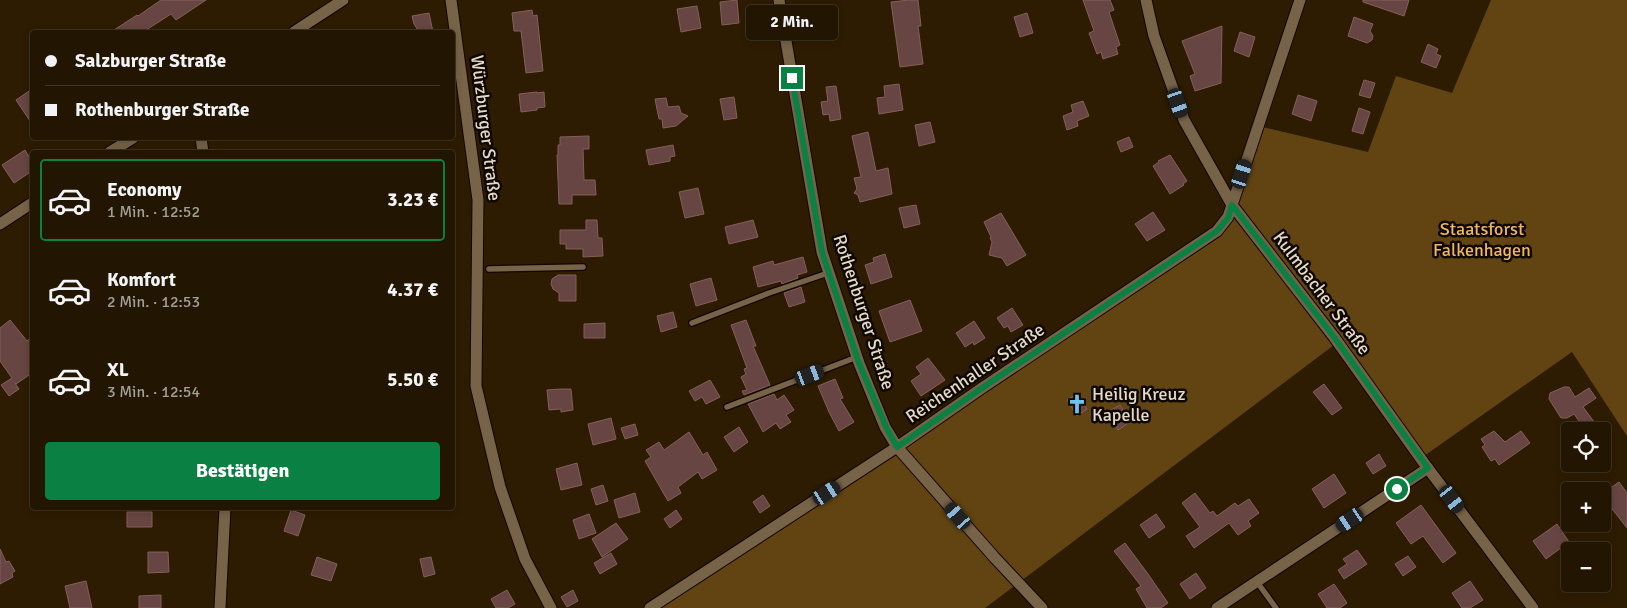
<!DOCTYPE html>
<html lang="de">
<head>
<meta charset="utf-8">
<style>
	body { margin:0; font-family:Signika,sans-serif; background:#2e2210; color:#f1f3f6; height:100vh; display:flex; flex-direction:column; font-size:19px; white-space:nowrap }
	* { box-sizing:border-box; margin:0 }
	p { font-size:16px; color:#a29f99 }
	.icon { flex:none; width:28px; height:28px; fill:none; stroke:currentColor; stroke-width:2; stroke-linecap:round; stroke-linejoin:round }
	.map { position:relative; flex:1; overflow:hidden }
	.sheet { position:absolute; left:30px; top:150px; width:425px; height:360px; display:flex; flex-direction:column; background:#221501; border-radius:5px; box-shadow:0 2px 8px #0003,0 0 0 1px #3f3423 }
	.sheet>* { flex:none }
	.banner { position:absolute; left:30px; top:30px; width:425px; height:110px; border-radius:5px; box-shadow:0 2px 8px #0003,0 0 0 1px #3f3423; display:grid; align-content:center; height:110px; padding:0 15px; background:#221501 }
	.fabs { position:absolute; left:1561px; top:422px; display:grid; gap:10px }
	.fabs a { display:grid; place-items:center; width:50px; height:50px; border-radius:5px; background:#221501; box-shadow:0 2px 8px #0003,0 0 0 1px #3f3423; font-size:25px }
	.end { position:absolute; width:22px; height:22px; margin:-11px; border:6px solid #0b8043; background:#fff; box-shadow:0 0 0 2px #fff }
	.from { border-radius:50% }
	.bubble { position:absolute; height:35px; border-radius:5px; background:#221501; box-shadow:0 2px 8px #0003,0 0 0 1px #3f3423; font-size:16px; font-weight:800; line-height:35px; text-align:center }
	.car { position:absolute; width:15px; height:30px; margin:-15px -8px; border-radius:6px; box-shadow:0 0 4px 1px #0007; background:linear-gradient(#222 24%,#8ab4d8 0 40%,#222 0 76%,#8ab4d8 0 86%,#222 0) }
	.banner b { display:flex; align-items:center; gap:18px; height:48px; font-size:19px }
	.banner b+b { border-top:1px solid #3f3423 }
	.banner i { width:12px; height:12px; background:#f1f3f6 }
	ul { padding:9px 0 0; list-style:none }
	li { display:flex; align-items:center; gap:15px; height:82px; margin:0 10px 8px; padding:0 5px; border:2px solid transparent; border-radius:5px }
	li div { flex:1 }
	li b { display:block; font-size:19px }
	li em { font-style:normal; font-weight:800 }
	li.current { border-color:#0b8043 }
	li>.icon { width:45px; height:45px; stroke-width:1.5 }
	.action { display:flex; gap:10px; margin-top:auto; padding:10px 15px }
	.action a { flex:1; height:58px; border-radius:5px; background:#0b8043; color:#fff; font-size:20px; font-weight:800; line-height:58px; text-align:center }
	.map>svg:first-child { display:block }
</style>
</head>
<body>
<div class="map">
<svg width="1627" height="608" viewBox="0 0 1627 608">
	<rect width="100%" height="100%" fill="#2d1c01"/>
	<!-- forest -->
	<path fill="#624413" d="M1491,0H1627V436L1572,352L1424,456L1338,342L985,608H647L1217,232L1238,207L1258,126L1368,152L1396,76L1452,93Z"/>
	<!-- building -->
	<path fill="#674542" stroke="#845f5c" d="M161,0H206L176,20L171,14L143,32H111L137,15L138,16Z
		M737,0L739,23L722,25L720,2Z
		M909,0H918L921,26H918L923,64L900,67L891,2Z
		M1083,0H1110L1114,10L1109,12L1120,45L1116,47L1118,54L1103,59L1101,52L1097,54L1089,33L1094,31Z
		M1363,0H1409L1404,16L1363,2Z
		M697,6L701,28L681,32L677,9Z
		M532,10L533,16L537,15L543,71L526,73L521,31H514L512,13Z
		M429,13L433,32H419L414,24L412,16Z
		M1027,13L1033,33L1020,37L1014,17Z
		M1354,17L1373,24L1370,31L1373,36L1372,40L1367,43L1348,36Z
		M1222,26L1221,83L1195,91L1190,76L1195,74L1182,41Z
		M1240,32L1255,37L1249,57L1234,51Z
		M1428,44L1438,49L1436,54L1441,56L1436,68L1421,62Z
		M1364,80L1375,83L1370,98L1359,95Z
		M899,84L903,110L879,114L877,98L885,97L884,86Z
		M836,86L841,119L830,121L829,114L823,115L821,102L828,101L826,87Z
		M32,89V124L16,100Z
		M537,92V93L544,92L545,107L537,108V110L521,112L519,94Z
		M1298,95L1317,101L1311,121L1292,114Z
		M734,97L737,118L724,120L720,99Z
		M666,98L668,107L679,106L681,113L688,116L676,126L663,128L662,119H659L655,99Z
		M1083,101L1089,116L1077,121L1078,126L1067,130L1063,116L1073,112L1071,105Z
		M1359,108L1370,112L1363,134L1352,131Z
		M930,122L935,142L919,146L915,125Z
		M868,132L876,171L888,168L892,194L860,202L858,195L854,193L857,189L854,178L861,177L852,136Z
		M589,136V149H583L584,180H595L596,195H572V204H559L557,155H558V145H560V137Z
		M1129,137L1133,147L1121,152L1117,142Z
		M673,145L675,156L670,157V161L649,165L646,150Z
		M25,150L32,162V171L14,183L2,165Z
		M1170,155L1187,181L1183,184L1184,185L1170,194L1153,166L1159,162L1158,161Z
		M698,188L704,214L685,218L679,192Z
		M916,205L920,224L904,228L899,208Z
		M1153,212L1165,230L1147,241L1135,224Z
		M1001,213L1026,255L1007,266L1002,258L989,255L992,242L990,238L991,237L984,222Z
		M586,220H597L598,238H602L603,256L583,257V249H566V244H560V230H586Z
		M753,220L758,237L729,244L725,227Z
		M885,254L892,277L871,284L865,265L874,262L873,258Z
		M803,257L807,272L797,275L798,278L782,284L781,281L758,287L753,267L773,261L774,265Z
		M558,275H576V301H559V293L553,289L551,284L552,279Z
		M711,278L717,300L696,306L690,284Z
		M801,287L805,302L789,307L784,293Z
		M910,300L922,331L890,342L879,311Z
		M1012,308L1023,325L1011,332L1008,326L1004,328L997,318Z
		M673,312L677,327L661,332L657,316Z
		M10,320L27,341L32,337V373L16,384L15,383L19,389L9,396L1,385L12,378L0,361V328Z
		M746,320L756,346H753L770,385L744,395L742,391L747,390L741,377L746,374L744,369L747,368L731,325Z
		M974,321L985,338L974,345L973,342L965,347L956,333Z
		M605,323V338H584V324Z
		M928,358L945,380L921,396L911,381L921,374L916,367Z
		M835,379L843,398L840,399L854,422L839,431L829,412L818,386Z
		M710,380L720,397L706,404L702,397L695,401L689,391Z
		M1324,384L1342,408L1332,415L1313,392Z
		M1564,387H1569L1575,397L1589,388L1596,398L1583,407L1601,431H1586L1574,414L1567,418H1561L1549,399L1550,393Z
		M560,389H571L573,410L561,412V409L549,410L547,390Z
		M774,394L777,400L784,395L794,410L786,415L791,422L780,429L776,423L763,432L748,404Z
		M1077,394L1080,399L1086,398L1084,404L1087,409L1077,416L1067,400Z
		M1120,405L1128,419L1125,420L1127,424L1118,430L1108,412Z
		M611,418L616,439L593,445L588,424Z
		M635,424L638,435L625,439L621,428Z
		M739,427L748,442L734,452L724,437Z
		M1494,431L1505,442L1521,431L1530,443L1499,465L1495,459L1491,461L1482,447L1485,445L1481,439Z
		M689,432L703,455L707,452L717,470L702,479L698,472L678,487L681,493L668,501L645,461L651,457L646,450L659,442L664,450Z
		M1379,454L1386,466L1373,474L1366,463Z
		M577,463L582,485L561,490L556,469Z
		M1334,474L1346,493L1324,508L1312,489Z
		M1619,482L1627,493V528L1602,496V494Z
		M603,485L608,501L596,505L591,489Z
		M635,493L640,512L619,518L614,500Z
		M1195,493L1210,513L1213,511L1217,516L1235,503L1238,506L1249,499L1259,513L1248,521L1251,526L1238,535L1229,523L1194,548L1186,536L1200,527L1182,503Z
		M763,495L770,506L760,513L753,502Z
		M1421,505L1456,553L1443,563L1423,536L1411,544L1396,523Z
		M291,510L305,515L298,536L284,531Z
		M676,510L682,519L670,528L664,519Z
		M127,512H152V527H127Z
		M589,514L596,533L579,539L573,520Z
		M1156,514L1165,527L1149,538L1140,525Z
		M616,523L628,539L602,557L592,539Z
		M1557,524L1569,542L1546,559L1533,541Z
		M1125,543L1148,574L1168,603L1161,608H1147L1136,589L1141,586L1114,551Z
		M0,549L6,562L9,561L15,571L12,573L13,577L0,584Z
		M1357,550L1367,564L1344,579L1338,570L1347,564L1343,559Z
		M148,552H168L169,572L148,573Z
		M611,553L617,564L600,574L594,563Z
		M1408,556L1416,567L1403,576L1395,564Z
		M317,557L337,564L331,581L311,575Z
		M431,557L435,574L424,577L420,559Z
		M1196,573L1206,588L1190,599L1180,584Z
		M86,581L92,608H70L65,586Z
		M1470,581L1483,600L1470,608H1462L1452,593Z
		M1334,584L1347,603L1340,608H1327L1318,594Z
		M507,590L515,604L508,608H496L491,599Z
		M573,590L578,601L567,607L561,597Z
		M161,595V608H139V596Z"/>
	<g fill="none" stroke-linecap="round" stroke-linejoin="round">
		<defs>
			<path id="lane" d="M489,269L583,267
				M692,323L769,293L828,273
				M727,407L857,357
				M1257,582L1276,608"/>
			<path id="street" d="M451,0L478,200L476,386L500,487L525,559L551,608
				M779,0L822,252L859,363L885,427L897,447L995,558L1042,608
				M1146,0L1154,36L1184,120L1232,205L1334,337L1424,463L1533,608
				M294,32L343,0
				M201,138L203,152
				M110,152L133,138
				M0,224L32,203
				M220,608L225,508
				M650,608L897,447L982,388L1217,231L1228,217L1232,205L1300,0
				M1217,608L1428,468"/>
		</defs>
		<!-- lane casing -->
		<use href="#lane" stroke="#140500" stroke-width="8"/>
		<!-- street casing -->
		<use href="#street" stroke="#140500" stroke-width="13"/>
		<!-- lane -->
		<use href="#lane" stroke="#776347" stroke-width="5.5"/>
		<!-- street -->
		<use href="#street" stroke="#776347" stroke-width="11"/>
	</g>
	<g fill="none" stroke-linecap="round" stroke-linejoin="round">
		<!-- route -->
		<path stroke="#0b8043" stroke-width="6" d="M792,78L822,252L859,363L886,427L897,447L982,388L1217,231L1228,218L1232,205L1334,337L1428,468L1397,489"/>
	</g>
	<!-- icons -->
	<defs>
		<symbol id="church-bare" viewBox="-9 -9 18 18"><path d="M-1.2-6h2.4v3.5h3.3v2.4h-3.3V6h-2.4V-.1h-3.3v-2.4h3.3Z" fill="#6bc3f2" stroke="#0f0801" stroke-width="2.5" paint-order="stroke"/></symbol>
	</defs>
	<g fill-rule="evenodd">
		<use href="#church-bare" x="1063" y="390" width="28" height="28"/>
	</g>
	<g text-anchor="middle" stroke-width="5" stroke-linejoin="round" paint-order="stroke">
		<!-- street labels -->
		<g font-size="18" fill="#e4d9c9" stroke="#0f0801">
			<text transform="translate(486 128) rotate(83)" y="6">Würzburger Straße</text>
			<text transform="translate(1322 293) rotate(53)" y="6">Kulmbacher Straße</text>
			<text transform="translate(864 312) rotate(72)" y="6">Rothenburger Straße</text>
			<text transform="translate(975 373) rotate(-34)" y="6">Reichenhaller Straße</text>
		</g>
		<!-- park labels -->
		<g font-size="18" fill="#f0b65f" stroke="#0f0801">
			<text x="1482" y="235">Staatsforst<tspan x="1482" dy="21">Falkenhagen</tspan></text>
		</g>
		<!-- poi labels -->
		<g font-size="18" fill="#e4d9c9" stroke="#0f0801" text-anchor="start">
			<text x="1092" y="400">Heilig Kreuz<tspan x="1092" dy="21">Kapelle</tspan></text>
		</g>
	</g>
</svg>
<div class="fabs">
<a><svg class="icon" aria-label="locate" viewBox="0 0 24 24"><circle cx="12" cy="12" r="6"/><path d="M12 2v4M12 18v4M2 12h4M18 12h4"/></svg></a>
<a>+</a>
<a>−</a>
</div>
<i class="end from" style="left:1397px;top:489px"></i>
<i class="end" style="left:792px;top:78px"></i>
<div class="bubble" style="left:746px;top:5px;width:92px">2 Min.</div>
<i class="car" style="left:1178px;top:103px;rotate:161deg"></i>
<i class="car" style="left:1242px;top:174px;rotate:18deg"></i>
<i class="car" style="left:810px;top:375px;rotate:69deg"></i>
<i class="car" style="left:827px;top:493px;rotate:57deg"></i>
<i class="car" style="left:1452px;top:499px;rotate:143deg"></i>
<i class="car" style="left:958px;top:516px;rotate:319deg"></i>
<i class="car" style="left:1350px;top:520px;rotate:236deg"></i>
<div class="banner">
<b><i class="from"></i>Salzburger Straße</b>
<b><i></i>Rothenburger Straße</b>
</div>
<section class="sheet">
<ul>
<li class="current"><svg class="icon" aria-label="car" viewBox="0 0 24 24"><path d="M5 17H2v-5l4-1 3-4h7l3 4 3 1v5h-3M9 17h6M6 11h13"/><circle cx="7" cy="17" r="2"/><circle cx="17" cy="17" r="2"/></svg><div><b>Economy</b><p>1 Min. · 12:52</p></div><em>3.23 €</em></li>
<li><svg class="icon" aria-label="car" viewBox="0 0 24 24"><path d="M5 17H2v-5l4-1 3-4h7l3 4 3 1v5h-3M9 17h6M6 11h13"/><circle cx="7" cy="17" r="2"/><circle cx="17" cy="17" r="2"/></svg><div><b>Komfort</b><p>2 Min. · 12:53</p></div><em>4.37 €</em></li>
<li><svg class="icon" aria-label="car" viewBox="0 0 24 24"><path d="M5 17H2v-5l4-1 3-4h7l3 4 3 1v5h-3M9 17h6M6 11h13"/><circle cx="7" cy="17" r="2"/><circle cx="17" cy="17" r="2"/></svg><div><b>XL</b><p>3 Min. · 12:54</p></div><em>5.50 €</em></li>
</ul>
<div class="action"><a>Bestätigen</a></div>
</section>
</div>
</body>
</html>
